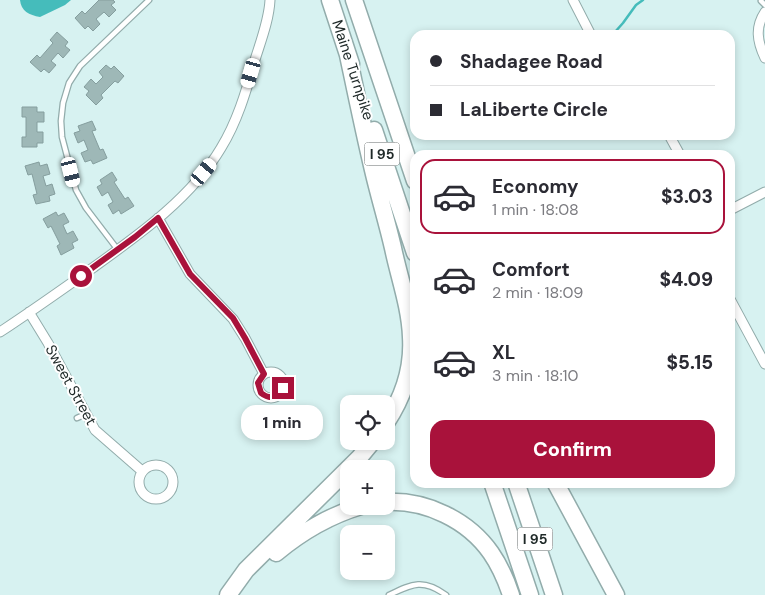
<!DOCTYPE html>
<html lang="en">
<head>
<meta charset="utf-8">
<style>
	body { margin:0; font-family:"DM Sans",sans-serif; background:#f2f2f3; color:#2b2b33; height:100vh; display:flex; flex-direction:column; font-size:19px; white-space:nowrap }
	* { box-sizing:border-box; margin:0 }
	p { font-size:16px; color:#7c7c81 }
	.icon { flex:none; width:28px; height:28px; fill:none; stroke:currentColor; stroke-width:2; stroke-linecap:round; stroke-linejoin:round }
	.map { position:relative; flex:1; overflow:hidden }
	.drawer { position:absolute; left:410px; top:150px; width:325px; height:338px; display:flex; flex-direction:column; background:#fff; border-radius:15px; box-shadow:0 2px 8px #0003 }
	.drawer>* { flex:none }
	.top-card { position:absolute; left:410px; top:30px; width:325px; height:110px; border-radius:15px; box-shadow:0 2px 8px #0003; display:grid; align-content:center; height:110px; padding:0 20px; background:#fff }
	.fabs { position:absolute; left:340px; top:395px; display:grid; gap:10px }
	.fabs a { display:grid; place-items:center; width:55px; height:55px; border-radius:10px; background:#fff; box-shadow:0 2px 8px #0003; font-size:25px }
	.end { position:absolute; width:22px; height:22px; margin:-11px; border:6px solid #a9123b; background:#fff; box-shadow:0 0 0 2px #fff }
	.from { border-radius:50% }
	.bubble { position:absolute; height:35px; border-radius:15px; background:#fff; box-shadow:0 2px 8px #0003; font-size:16px; font-weight:800; line-height:35px; text-align:center }
	.car { position:absolute; width:15px; height:30px; margin:-15px -8px; border-radius:6px; box-shadow:0 0 4px 1px #0007; background:linear-gradient(#fff 24%,#345 0 40%,#fff 0 76%,#345 0 86%,#fff 0) }
	.top-card b { display:flex; align-items:center; gap:18px; height:48px; font-size:19px }
	.top-card b+b { border-top:1px solid #e1e1e2 }
	.top-card i { width:12px; height:12px; background:#2b2b33 }
	ul { padding:9px 0 0; list-style:none }
	li { display:flex; align-items:center; gap:15px; height:75px; margin:0 10px 8px; padding:0 10px; border:2px solid transparent; border-radius:15px }
	li div { flex:1 }
	li b { display:block; font-size:19px }
	li em { font-style:normal; font-weight:800 }
	li.selected { border-color:#a9123b }
	li>.icon { width:45px; height:45px; stroke-width:1.5 }
	.action { display:flex; gap:10px; margin-top:auto; padding:10px 20px }
	.action a { flex:1; height:58px; border-radius:15px; background:#a9123b; color:#fff; font-size:20px; font-weight:800; line-height:58px; text-align:center }
	.map>svg:first-child { display:block }
</style>
</head>
<body>
<div class="map">
<svg width="765" height="595" viewBox="0 0 765 595">
	<rect width="100%" height="100%" fill="#d7f2f1"/>
	<!-- water -->
	<path fill="#45bcbb" d="M20,0H71L65,5L40,17C29,15 21,11 20,0Z"/>
	<g fill="none" stroke-linecap="round" stroke-linejoin="round">
		<!-- stream -->
		<path stroke="#45bcbb" stroke-width="2.5" d="M616,35L615,32L623,23L636,5L643,0"/>
	</g>
	<!-- building -->
	<path fill="#9eb8b7" stroke="#859e9e" d="M99,0H113L115,2L111,5L116,10L109,17L104,12L96,19L100,24L93,31L88,26L85,29L75,18L82,11L85,14Z
		M57,32L68,42L65,46L70,50L63,58L58,53L51,61L56,65L49,73L44,69L41,72L30,62L37,55L40,58L53,43L50,40Z
		M106,65L111,69L114,66L124,76L118,83L115,81L101,95L103,98L96,105L86,95L89,91L84,87L91,79L96,84L103,77L99,72Z
		M22,107H37V112H44V122H37V132H43V143H37V147H22V137H26V117H22Z
		M92,121L96,130L92,131L100,150L103,149L107,158L93,164L91,160L85,162L81,153L88,150L84,140L78,143L74,133L80,131L78,126Z
		M39,162L40,166L47,164L50,174L43,176L46,186L52,184L55,194L49,196L50,201L36,204L33,195L37,194L32,174L28,175L25,166Z
		M112,172L117,180L114,182L125,199L128,197L134,206L121,214L119,210L113,214L108,205L113,202L108,192L102,196L97,187L102,184L100,180Z
		M56,212L58,216L64,213L69,222L63,225L67,234L73,231L78,240L72,243L74,248L61,255L57,246L60,244L51,226L48,228L43,219Z"/>
	<g fill="none" stroke-linecap="round" stroke-linejoin="round">
		<defs>
			<path id="service" d="M761,1L765,5
				M118,250L86,208L76,190L62,137L61,121L63,103L69,83L80,66L149,0
				M77,418L86,414
				M389,595C412,584 423,578 446,595"/>
			<path id="minor" d="M573,0L591,35
				M765,12C755,27 757,41 765,58
				M669,135L680,155
				M730,210L765,192
				M158,218L190,274L233,319L245,338L264,374
				M730,299L765,364
				M29,312L48,343L95,430L142,471
				M0,332C32,311 63,289 94,267C140,234 192,197 221,148C237,122 246,92 254,63C260,43 269,21 270,0
				M258 385a13 13 0 1 1 26 0a13 13 0 1 1-26 0Z
				M139 482a17 17 0 1 1 34 0a17 17 0 1 1-34 0Z"/>
			<path id="motorway" d="M330,0L351,64
				M354,0L415,181
				M348,55C356,93 364,132 373,170C379,196 387,222 393,248C399,277 410,307 411,337C413,369 404,396 386,423
				M374,130L415,253
				M492,482L530,595
				M516,482L554,595
				M555,482L616,595
				M386,502C426,500 468,520 491,553C500,566 506,580 511,595
				M276,553C300,533 331,515 361,506
				M228,595L246,570L359,458L373,441"/>
		</defs>
		<!-- service casing -->
		<use href="#service" stroke="#92acab" stroke-width="7"/>
		<!-- minor casing -->
		<use href="#minor" stroke="#92acab" stroke-width="11"/>
		<!-- motorway casing -->
		<use href="#motorway" stroke="#92acab" stroke-width="19"/>
		<!-- service -->
		<use href="#service" stroke="#fff" stroke-width="4.5"/>
		<!-- minor -->
		<use href="#minor" stroke="#fff" stroke-width="9"/>
		<!-- motorway -->
		<use href="#motorway" stroke="#fff" stroke-width="16"/>
	</g>
	<g fill="none" stroke-linecap="round" stroke-linejoin="round">
		<!-- route -->
		<path stroke="#a9123b" stroke-width="6" d="M81,276L135,237L158,218L190,274L233,318L245,338L264,374L258,383L261,393C270,400 278,398 283,388"/>
	</g>
	<g text-anchor="middle" stroke-width="4" stroke-linejoin="round" paint-order="stroke">
		<!-- shield labels -->
		<g fill="#fff" stroke="#626868" stroke-width="1">
			<rect x="364.5" y="142.5" width="35" height="23" rx="4"/>
			<rect x="517.5" y="527.5" width="35" height="23" rx="4"/>
		</g>
		<g font-size="14" font-weight="bold" fill="#1e2827">
			<text x="382" y="159">I 95</text>
			<text x="535" y="544">I 95</text>
		</g>
		<!-- street labels -->
		<g font-size="15" fill="#1e2827" stroke="#fff">
			<text transform="translate(353 70) rotate(72)" y="5">Maine Turnpike</text>
			<text transform="translate(71 385) rotate(61)" y="5">Sweet Street</text>
		</g>
	</g>
</svg>
<div class="fabs">
<a><svg class="icon" aria-label="locate" viewBox="0 0 24 24"><circle cx="12" cy="12" r="6"/><path d="M12 2v4M12 18v4M2 12h4M18 12h4"/></svg></a>
<a>+</a>
<a>−</a>
</div>
<i class="end from" style="left:81px;top:276px"></i>
<i class="end" style="left:283px;top:388px"></i>
<div class="bubble" style="left:241px;top:405px;width:82px">1 min</div>
<i class="car" style="left:251px;top:73px;rotate:196deg"></i>
<i class="car" style="left:71px;top:172px;rotate:166deg"></i>
<i class="car" style="left:204px;top:172px;rotate:40deg"></i>
<div class="top-card">
<b><i class="from"></i>Shadagee Road</b>
<b><i></i>LaLiberte Circle</b>
</div>
<section class="drawer">
<ul>
<li class="selected"><svg class="icon" aria-label="car" viewBox="0 0 24 24"><path d="M5 17H2v-5l4-1 3-4h7l3 4 3 1v5h-3M9 17h6M6 11h13"/><circle cx="7" cy="17" r="2"/><circle cx="17" cy="17" r="2"/></svg><div><b>Economy</b><p>1 min · 18:08</p></div><em>$3.03</em></li>
<li><svg class="icon" aria-label="car" viewBox="0 0 24 24"><path d="M5 17H2v-5l4-1 3-4h7l3 4 3 1v5h-3M9 17h6M6 11h13"/><circle cx="7" cy="17" r="2"/><circle cx="17" cy="17" r="2"/></svg><div><b>Comfort</b><p>2 min · 18:09</p></div><em>$4.09</em></li>
<li><svg class="icon" aria-label="car" viewBox="0 0 24 24"><path d="M5 17H2v-5l4-1 3-4h7l3 4 3 1v5h-3M9 17h6M6 11h13"/><circle cx="7" cy="17" r="2"/><circle cx="17" cy="17" r="2"/></svg><div><b>XL</b><p>3 min · 18:10</p></div><em>$5.15</em></li>
</ul>
<div class="action"><a>Confirm</a></div>
</section>
</div>
</body>
</html>
